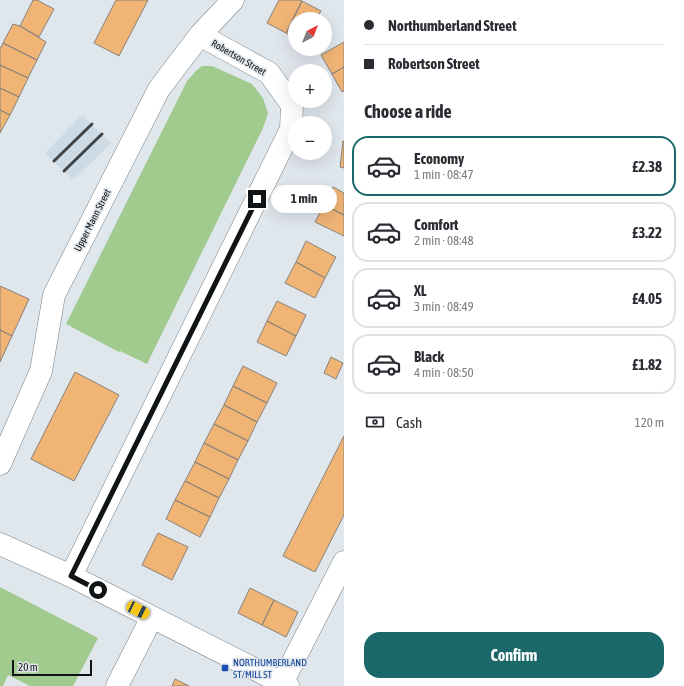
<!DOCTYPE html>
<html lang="en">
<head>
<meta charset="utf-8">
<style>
	body { margin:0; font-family:"Asap Condensed",sans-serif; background:#f2f2f3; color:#2b2b33; height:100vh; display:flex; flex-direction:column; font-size:15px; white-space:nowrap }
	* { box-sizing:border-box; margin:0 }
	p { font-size:13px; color:#7c7c81 }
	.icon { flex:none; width:22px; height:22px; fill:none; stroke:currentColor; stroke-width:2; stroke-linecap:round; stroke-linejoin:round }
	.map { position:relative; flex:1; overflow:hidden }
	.side { display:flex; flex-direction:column; background:#fff; width:340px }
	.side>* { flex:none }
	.hud { display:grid; align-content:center; height:88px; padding:0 20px; background:#fff }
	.needle { width:26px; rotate:42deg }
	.tools { position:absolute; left:288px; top:12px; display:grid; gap:8px }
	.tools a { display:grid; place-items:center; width:44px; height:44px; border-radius:50%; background:#fff; box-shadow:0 4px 16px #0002; font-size:20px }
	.scale { position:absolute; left:12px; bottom:10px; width:80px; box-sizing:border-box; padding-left:4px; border:2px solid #111416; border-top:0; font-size:11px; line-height:14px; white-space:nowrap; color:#111416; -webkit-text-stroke:3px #dfe6ec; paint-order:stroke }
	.end { position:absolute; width:18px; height:18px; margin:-9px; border:5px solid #111416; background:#fff; box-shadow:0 0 0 2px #fff }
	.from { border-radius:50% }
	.bubble { position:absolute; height:28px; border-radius:14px; background:#fff; box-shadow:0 4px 16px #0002; font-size:13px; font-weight:700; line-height:28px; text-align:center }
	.car { position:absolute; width:12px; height:24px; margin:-12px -6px; border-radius:5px; box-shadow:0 0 3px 1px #0007; background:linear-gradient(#f5c518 24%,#345 0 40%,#f5c518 0 76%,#345 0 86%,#f5c518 0) }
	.hud b { display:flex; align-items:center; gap:14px; height:38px; font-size:15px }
	.hud b+b { border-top:1px solid #e1e1e2 }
	.hud i { width:10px; height:10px; background:#2b2b33 }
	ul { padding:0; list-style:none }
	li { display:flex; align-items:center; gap:12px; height:60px; margin:0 8px 6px; padding:0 12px; border:2px solid #e1e1e2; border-radius:16px }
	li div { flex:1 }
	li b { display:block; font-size:15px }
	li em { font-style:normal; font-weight:700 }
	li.selected { border-color:#1b686b }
	li>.icon { width:36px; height:36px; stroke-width:1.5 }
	h2 { padding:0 20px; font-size:18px; line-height:48px }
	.pay { display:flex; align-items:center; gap:10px; height:44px; padding:0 20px; font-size:15px }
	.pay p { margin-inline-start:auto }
	.action { display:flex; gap:8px; margin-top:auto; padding:8px 20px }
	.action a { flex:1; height:46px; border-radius:16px; background:#1b686b; color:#fff; font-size:16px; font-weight:700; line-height:46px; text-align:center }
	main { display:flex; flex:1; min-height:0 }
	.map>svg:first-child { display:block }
</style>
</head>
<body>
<main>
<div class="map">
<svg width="344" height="686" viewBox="0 0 344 686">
	<rect width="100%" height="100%" fill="#dfe6ec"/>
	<!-- built -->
	<path fill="#cddbe6" d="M82,115L111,143L73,180L45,153Z"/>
	<!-- green -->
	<path fill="#a1ca8f" d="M202,66H212L252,84L263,98L268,113L263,128L147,364L120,351L119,352L66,324L187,81L196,71Z
		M0,587L98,638L73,686H30L8,675L3,686H0Z"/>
	<!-- building -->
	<path fill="#f0b475" stroke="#88827c" d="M33,0H37L54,9L39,37L20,26Z
		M116,0H148L119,56L94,43Z
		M279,0H299L302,1L286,33L267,23Z
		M302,1L321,11L316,19H295V38L286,33Z
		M13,24L20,26L46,42L37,60L3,43Z
		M344,42V67L332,74L321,55Z
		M3,43L37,60L28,78L0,65V49Z
		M0,65L28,78L19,97L0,88Z
		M344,67V91L342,92L332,74Z
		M0,88L19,97L10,115L0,110Z
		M0,110L10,115L0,133Z
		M343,141H344V168L340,167Z
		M333,187L344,193V215L324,205Z
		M324,205L344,215V236L315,222Z
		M306,241L336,257L325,278L296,262Z
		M296,262L325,278L315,298L285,283Z
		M0,286L29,299L12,336L0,330Z
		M277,301L306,315L296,336L267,321Z
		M267,321L296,336L286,356L257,342Z
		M0,330L12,336L0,362Z
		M331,357L343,363L336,379L324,373Z
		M243,366L277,383L267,403L233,386Z
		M75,372L119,395L74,481L31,459Z
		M233,386L267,403L257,422L224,405Z
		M224,405L257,422L248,441L214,424Z
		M214,424L248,441L238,460L204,443Z
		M344,436V515L315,572L283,556Z
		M204,443L238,460L229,479L195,462Z
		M195,462L229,479L219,498L185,481Z
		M185,481L219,498L210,517L175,500Z
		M175,500L210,517L200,537L166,519Z
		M158,533L188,547L172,580L142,565Z
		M250,588L274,600L262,625L238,613Z
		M274,600L298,612L286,637L262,625Z
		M175,679L189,686H172Z"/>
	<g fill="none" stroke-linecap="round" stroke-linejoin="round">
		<defs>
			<path id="street" d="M0,464L41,371L54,295L159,89L200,35L233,0
				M0,544L71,576L288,686
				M71,576L291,129L292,105L269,73L200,35
				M282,683L344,562
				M117,686L152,617"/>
		</defs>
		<!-- street casing -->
		<use href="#street" stroke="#7c8388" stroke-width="23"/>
		<!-- street -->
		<use href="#street" stroke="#fff" stroke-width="22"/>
		<!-- rail -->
		<path stroke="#404446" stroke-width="3" d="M54,161L92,124
			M64,171L102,134"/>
	</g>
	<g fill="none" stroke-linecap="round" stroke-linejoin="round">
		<!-- route -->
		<path stroke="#111416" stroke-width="5" d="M98,590L71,576L257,199"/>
	</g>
	<!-- markers -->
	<rect fill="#1a4fb4" stroke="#dfe6ec" stroke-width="1.5" x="221" y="664" width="8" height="8" rx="2"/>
	<g text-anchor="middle" stroke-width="3" stroke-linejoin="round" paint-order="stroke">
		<!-- street labels -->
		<g font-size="10" fill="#111416" stroke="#dfe6ec">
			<text transform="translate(239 57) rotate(30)" y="4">Robertson Street</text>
			<text transform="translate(92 220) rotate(-63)" y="4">Upper Mann Street</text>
		</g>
		<!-- transit labels -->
		<g font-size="10" fill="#164399" stroke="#dfe6ec" text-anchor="start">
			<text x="233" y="666">NORTHUMBERLAND<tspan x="233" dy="12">ST/MILL ST</tspan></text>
		</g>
	</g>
</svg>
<div class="tools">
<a><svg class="needle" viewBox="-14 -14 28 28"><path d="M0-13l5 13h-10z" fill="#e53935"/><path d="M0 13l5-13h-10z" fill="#7c7c81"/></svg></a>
<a>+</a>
<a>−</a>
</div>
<div class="scale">20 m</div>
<i class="end from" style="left:98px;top:590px"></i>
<i class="end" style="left:257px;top:199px"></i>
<div class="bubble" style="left:271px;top:185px;width:66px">1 min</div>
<i class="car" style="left:138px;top:610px;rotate:117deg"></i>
</div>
<section class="side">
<div class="hud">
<b><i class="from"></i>Northumberland Street</b>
<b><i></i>Robertson Street</b>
</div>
<h2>Choose a ride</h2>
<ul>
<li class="selected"><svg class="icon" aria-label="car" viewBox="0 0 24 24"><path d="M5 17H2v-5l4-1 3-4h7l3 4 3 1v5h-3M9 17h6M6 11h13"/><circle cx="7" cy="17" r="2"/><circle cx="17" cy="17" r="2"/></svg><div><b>Economy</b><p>1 min · 08:47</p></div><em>£2.38</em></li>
<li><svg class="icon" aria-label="car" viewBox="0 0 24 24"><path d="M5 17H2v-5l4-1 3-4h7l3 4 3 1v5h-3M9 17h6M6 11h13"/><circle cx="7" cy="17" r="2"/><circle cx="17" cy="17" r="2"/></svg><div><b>Comfort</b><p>2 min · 08:48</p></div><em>£3.22</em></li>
<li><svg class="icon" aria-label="car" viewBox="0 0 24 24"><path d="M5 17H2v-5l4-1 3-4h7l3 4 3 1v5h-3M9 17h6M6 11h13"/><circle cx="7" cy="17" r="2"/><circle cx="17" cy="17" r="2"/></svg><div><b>XL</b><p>3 min · 08:49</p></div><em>£4.05</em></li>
<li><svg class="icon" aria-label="car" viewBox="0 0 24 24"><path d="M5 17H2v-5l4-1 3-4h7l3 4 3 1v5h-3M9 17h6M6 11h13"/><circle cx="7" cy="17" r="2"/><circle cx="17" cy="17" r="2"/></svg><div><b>Black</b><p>4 min · 08:50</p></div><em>£1.82</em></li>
</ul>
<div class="pay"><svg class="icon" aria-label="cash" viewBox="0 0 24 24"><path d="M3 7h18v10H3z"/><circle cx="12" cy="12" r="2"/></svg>Cash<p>120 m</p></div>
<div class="action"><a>Confirm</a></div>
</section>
</main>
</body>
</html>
